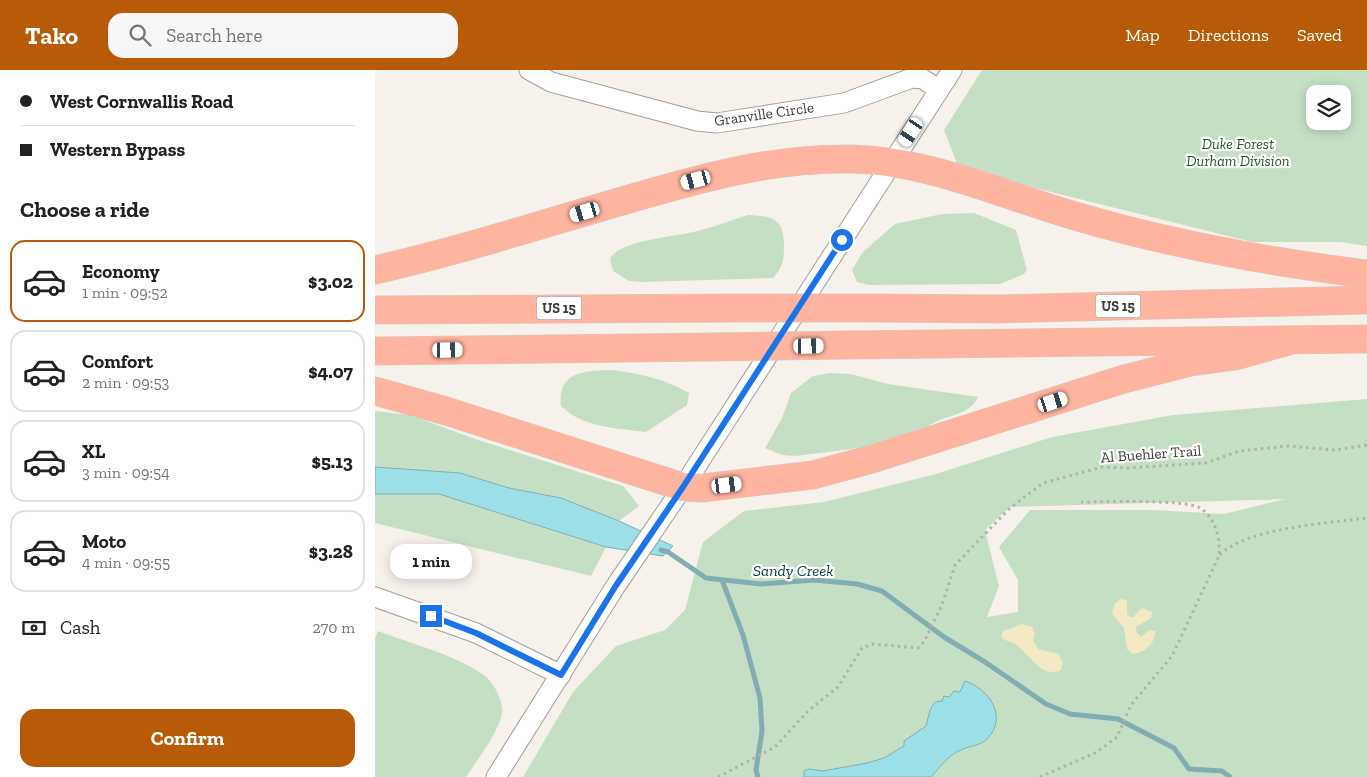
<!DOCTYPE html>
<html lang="en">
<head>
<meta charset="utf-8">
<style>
	body { margin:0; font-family:"Zilla Slab",serif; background:#f6f6f6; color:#222; height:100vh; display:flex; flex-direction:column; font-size:19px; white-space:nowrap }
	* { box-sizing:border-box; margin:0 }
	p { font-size:16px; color:#767676 }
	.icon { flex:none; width:28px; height:28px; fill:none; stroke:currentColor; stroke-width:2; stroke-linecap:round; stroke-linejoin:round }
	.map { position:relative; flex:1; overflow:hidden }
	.panel { display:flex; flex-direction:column; background:#fff; width:375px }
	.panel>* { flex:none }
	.banner { display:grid; align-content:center; height:110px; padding:0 20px; background:#fff }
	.fabs { position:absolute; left:931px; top:15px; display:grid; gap:10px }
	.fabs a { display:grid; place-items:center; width:45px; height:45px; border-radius:10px; background:#fff; box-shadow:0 2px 12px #0003; font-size:25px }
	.end { position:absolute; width:22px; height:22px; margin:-11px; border:6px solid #1a73e8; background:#fff; box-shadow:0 0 0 2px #fff }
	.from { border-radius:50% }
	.bubble { position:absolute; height:35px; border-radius:15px; background:#fff; box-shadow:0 2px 12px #0003; font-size:16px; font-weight:800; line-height:35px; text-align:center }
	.car { position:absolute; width:15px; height:30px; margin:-15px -8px; border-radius:6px; box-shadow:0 0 4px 1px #0007; background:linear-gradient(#fff 24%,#345 0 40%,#fff 0 76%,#345 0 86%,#fff 0) }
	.banner b { display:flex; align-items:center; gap:18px; height:48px; font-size:19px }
	.banner b+b { border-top:1px solid #e0e0e0 }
	.banner i { width:12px; height:12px; background:#222 }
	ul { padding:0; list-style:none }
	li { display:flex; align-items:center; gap:15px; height:82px; margin:0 10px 8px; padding:0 10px; border:2px solid #e0e0e0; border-radius:15px }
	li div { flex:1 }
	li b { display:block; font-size:19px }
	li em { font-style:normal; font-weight:800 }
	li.current { border-color:#b85b08 }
	li>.icon { width:45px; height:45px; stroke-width:1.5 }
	h2 { padding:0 20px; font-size:22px; line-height:60px }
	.pay { display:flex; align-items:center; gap:12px; height:55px; padding:0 20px; font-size:19px }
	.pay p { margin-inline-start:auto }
	.primary-button { display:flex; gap:10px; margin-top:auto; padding:10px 20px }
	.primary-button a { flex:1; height:58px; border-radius:15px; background:#b85b08; color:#fff; font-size:20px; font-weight:800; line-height:58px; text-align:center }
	header { display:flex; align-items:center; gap:30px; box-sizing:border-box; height:70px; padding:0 25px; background:#b85b08; color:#fff }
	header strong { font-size:24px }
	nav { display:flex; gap:28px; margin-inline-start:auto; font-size:18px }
	.search { width:350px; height:45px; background:#f6f6f6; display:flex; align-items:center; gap:12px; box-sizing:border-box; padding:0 18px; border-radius:15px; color:#767676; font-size:19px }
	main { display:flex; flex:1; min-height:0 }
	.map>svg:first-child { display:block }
</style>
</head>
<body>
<header>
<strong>Tako</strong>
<div class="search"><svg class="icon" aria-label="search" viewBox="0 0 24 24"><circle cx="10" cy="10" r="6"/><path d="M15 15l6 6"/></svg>Search here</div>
<nav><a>Map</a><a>Directions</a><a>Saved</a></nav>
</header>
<main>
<section class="panel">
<div class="banner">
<b><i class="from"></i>West Cornwallis Road</b>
<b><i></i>Western Bypass</b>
</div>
<h2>Choose a ride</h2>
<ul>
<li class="current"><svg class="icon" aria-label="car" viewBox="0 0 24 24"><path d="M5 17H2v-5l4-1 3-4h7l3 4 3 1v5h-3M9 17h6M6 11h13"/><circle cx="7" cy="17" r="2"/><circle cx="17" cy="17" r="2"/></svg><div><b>Economy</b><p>1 min · 09:52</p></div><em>$3.02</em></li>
<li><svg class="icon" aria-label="car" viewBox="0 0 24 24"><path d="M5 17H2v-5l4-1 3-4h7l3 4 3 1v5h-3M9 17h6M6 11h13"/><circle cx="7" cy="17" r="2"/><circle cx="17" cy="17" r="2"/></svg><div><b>Comfort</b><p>2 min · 09:53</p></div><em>$4.07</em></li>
<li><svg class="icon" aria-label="car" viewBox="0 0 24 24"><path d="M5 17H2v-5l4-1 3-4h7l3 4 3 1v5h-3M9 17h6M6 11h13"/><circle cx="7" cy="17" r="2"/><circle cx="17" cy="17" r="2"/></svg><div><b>XL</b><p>3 min · 09:54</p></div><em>$5.13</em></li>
<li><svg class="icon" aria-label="car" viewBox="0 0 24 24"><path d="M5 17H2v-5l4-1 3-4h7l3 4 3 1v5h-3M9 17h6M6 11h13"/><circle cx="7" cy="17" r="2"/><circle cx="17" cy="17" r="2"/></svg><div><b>Moto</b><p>4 min · 09:55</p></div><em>$3.28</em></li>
</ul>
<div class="pay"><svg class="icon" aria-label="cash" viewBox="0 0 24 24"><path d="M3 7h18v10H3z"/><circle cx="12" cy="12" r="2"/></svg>Cash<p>270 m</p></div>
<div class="primary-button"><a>Confirm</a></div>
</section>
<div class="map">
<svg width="992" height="707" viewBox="0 0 992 707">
	<rect width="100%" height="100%" fill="#f7f1ec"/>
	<!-- green -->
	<path fill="#c5dfc5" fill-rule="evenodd" d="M607,0H992V176L965,172H877L584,99L569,60ZM940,24H968V51H940Z
		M599,143L641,160L652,200L649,204L625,214L494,215L482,212L477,200L488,182L520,154L567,144Z
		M373,145C398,146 409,149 409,176C409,190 408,197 398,208L267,212L254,211L238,201L235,188C246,171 294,167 314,163C334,159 354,151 373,145Z
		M236,300C264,303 290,309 314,323L312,335L271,362C241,358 208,358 186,336C182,301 210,301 236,300Z
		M455,303L476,304L513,314L603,327C597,342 578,345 565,350C553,355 542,364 530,368C495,379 456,381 420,386L407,385L390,378L407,348L416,323L438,306Z
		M992,329V707H148L198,622L241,576L290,560L310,540L328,472L369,441L449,432L561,404L677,367L798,345ZM910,429L849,444L778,440H655L624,477L643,510V542L612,547L624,516L610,460L635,437Z
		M0,341L35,345L100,369L248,416L264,436L244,451L186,428L134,418L85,403L0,397Z
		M0,424H64L231,477L216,506L0,453Z
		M3,561C37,574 82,585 110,606C119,613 129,632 127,643C125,660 101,692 91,707H0V569Z"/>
	<!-- sand -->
	<path fill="#f3e9c3" d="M745,529L752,530V544L755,547H758L767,538L777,542L776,548L761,557L762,563L766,567L774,560L780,561C780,574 770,583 758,584L752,579L749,558L737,544L739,535Z
		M647,554L657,557L660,564L658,570L663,579L684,584L688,593L686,600C666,609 655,585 643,576C638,571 630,572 626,567L628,561Z"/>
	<!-- water -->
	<path fill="#9cdfe6" stroke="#80aeb3" d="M0,397L85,403L134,418L186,428L244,451L298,476L288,486L231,477L64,424H0Z
		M590,611C614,619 633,646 613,668C605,676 598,675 588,679C574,684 566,696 556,707H429V701L434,699L448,701L492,693L509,688L529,676V671L551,656L555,640L560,632L567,631L569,626L574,627L579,621L585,622Z"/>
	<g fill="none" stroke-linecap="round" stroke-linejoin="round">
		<!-- stream -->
		<path stroke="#80aeb3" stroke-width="5" d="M286,480L293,482L331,508L386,514L439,510L482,514L507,521L569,567L610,592L671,634L695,644L743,649L799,678L814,699L847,701L855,707
			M347,510L368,565L385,628L387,661L381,700L383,707"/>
		<defs>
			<path id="minor" d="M154,0L176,12L322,51L342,53L469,33L537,8L548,9L564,20
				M0,527L101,563L186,605
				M121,707L240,517L308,417L577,0"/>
			<path id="highway" d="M0,200C83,181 165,155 247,131C323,109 398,87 478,89C555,91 627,125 700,146C795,174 894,192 992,204
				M494,238L624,239L992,230
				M0,240L369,238
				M473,275L992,269
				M0,281L336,277
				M0,321L71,341L308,417L327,418L438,405L497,389L749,309L816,292L860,286L917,270"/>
		</defs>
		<!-- minor casing -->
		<use href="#minor" stroke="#a49f9a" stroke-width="21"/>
		<!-- highway casing -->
		<use href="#highway" stroke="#d1d0d0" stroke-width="29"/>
		<!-- path -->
		<path stroke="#b3afab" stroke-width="3" stroke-dasharray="2.5 4" stroke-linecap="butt" d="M845,485C870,458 954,453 992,448
			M343,707L400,677L434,640L463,617L487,578L498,574L543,578L549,572L567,535L580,495L635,438L668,413L727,397L753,398L831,393L864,381L913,376L960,380L992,375
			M665,707L722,682L742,667L756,635L797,586L844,486C846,469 840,447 825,438C810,429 727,432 706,432"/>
		<!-- minor -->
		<use href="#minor" stroke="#fff" stroke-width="19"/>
		<!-- highway -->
		<use href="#highway" stroke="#ffb49f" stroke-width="28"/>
		<defs>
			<path id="highway-bridge" d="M369,238H494
				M336,277L473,275"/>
		</defs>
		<!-- highway-bridge casing -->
		<use href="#highway-bridge" stroke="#d1d0d0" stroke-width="29" stroke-linecap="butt"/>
		<!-- highway-bridge -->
		<use href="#highway-bridge" stroke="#ffb49f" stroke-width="28"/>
	</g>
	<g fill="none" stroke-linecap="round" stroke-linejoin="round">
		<!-- route -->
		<path stroke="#1a73e8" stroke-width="6" d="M56,546L101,563L186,605L240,517L308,417L467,170"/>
	</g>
	<g text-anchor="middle" stroke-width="4.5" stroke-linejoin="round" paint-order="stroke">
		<!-- shield labels -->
		<g fill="#fff" stroke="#797776" stroke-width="1">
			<rect x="720.5" y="224.5" width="45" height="23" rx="4"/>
			<rect x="161.5" y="226.5" width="45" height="23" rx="4"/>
		</g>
		<g font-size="14" font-weight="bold" fill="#3f3d3b">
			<text x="743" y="241">US 15</text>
			<text x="184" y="243">US 15</text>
		</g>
		<!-- street labels -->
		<g font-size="15" fill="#3f3d3b" stroke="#fff">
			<text transform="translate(389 44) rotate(-8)" y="5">Granville Circle</text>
			<text transform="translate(776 384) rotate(-4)" y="5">Al Buehler Trail</text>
		</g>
		<!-- park labels -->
		<g font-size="15" font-style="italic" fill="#215725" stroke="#fff">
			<text x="863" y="79">Duke Forest<tspan x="863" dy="17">Durham Division</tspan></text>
		</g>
		<!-- water labels -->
		<g font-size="16" font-style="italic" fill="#003f44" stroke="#fff">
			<text x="418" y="506">Sandy Creek</text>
		</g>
	</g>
</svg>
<div class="fabs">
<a><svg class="icon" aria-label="layers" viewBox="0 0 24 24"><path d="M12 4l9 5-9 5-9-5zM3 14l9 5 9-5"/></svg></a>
</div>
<i class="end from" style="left:467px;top:170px"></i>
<i class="end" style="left:56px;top:546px"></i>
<div class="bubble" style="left:15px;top:474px;width:82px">1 min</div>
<i class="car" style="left:536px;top:62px;rotate:213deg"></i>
<i class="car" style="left:321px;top:110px;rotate:255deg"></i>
<i class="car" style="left:210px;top:142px;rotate:254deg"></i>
<i class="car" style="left:434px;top:276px;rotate:89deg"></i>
<i class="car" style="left:73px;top:280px;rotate:89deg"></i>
<i class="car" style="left:678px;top:332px;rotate:72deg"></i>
<i class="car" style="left:352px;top:415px;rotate:83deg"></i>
</div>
</main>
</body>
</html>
